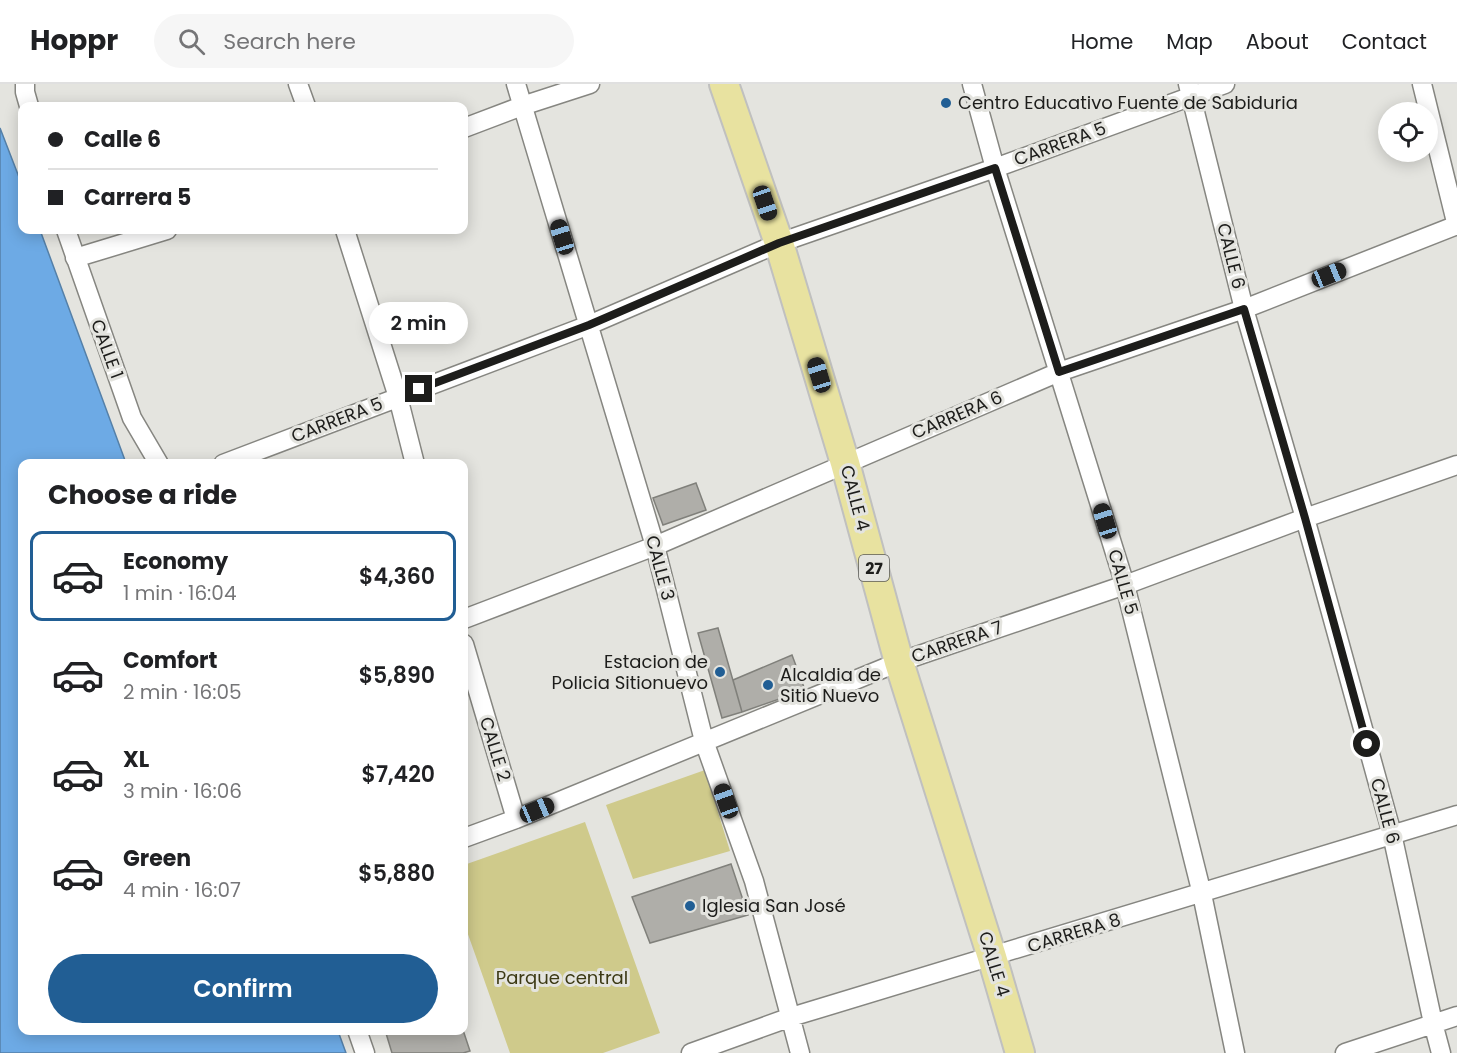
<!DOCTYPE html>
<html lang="en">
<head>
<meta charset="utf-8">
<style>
	body { margin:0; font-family:Poppins,sans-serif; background:#f6f6f6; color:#202124; height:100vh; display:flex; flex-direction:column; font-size:22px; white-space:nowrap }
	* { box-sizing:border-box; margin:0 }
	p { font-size:20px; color:#757577 }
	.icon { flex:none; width:33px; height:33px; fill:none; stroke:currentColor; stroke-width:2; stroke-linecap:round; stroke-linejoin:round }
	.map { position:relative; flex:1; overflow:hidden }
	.panel { position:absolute; left:18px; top:375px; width:450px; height:576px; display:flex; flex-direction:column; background:#fff; border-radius:12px; box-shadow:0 3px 15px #0003 }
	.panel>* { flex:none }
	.guide { position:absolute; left:18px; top:18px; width:450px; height:132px; border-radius:12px; box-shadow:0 3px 15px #0003; display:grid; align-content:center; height:132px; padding:0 30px; background:#fff }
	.controls { position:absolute; left:1378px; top:18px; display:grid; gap:12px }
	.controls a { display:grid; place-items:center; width:60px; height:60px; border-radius:50%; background:#fff; box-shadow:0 3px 15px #0003; font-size:30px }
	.end { position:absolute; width:27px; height:27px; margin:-14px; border:8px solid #1d1d1b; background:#fff; box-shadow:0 0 0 3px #fff }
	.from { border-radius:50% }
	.bubble { position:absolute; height:42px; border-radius:21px; background:#fff; box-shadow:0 3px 15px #0003; font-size:20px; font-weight:600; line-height:42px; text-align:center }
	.car { position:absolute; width:18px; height:36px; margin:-18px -9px; border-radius:8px; box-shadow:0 0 4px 2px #0007; background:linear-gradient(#222 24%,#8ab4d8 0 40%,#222 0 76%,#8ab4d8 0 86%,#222 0) }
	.guide b { display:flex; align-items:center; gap:21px; height:57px; font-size:22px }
	.guide b+b { border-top:2px solid #e0e0e0 }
	.guide i { width:15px; height:15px; background:#202124 }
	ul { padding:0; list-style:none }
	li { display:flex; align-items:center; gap:18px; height:90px; margin:0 12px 9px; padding:0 18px; border:3px solid transparent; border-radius:12px }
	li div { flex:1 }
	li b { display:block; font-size:22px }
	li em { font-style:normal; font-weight:600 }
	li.active { border-color:#215e94 }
	li>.icon { width:54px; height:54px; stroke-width:1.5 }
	h2 { padding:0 30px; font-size:27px; line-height:72px }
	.action { display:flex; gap:12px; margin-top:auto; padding:12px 30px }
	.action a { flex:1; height:69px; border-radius:36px; background:#215e94; color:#fff; font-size:24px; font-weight:600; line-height:69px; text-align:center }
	header { display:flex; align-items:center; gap:36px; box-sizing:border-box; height:84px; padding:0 30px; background:#fff; border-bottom:2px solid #e0e0e0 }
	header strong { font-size:28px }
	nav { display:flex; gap:33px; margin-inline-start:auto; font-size:21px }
	.search { width:420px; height:54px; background:#f6f6f6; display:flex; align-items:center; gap:15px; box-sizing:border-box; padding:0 21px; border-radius:33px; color:#757577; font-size:22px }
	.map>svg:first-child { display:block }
</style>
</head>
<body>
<header>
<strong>Hoppr</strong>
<div class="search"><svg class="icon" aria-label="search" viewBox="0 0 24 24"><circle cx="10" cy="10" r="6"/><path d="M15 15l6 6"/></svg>Search here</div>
<nav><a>Home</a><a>Map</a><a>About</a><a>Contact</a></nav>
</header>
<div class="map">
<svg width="1457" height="969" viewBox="0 0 1457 969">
	<rect width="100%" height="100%" fill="#e4e4df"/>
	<!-- green -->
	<path fill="#cfca8b" d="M705,686L730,767L633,795L606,721Z
		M585,738L660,949L603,969H510L464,839V781Z"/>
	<!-- water -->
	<path fill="#6daae5" stroke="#5580a8" stroke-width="1.5" d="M0,44L22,101V146H40L126,379L22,380V946L338,947L346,969H0Z"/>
	<!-- building -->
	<path fill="#afaea9" stroke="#80807b" stroke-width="1.5" d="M696,399L706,426L663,441L653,414Z
		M718,544L742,628L722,634L698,549Z
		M792,571L805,606L742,628L733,596Z
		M731,780L748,831L650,859L632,813Z
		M385,946H463L470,967L463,969H392Z"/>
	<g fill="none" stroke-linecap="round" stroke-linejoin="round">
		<defs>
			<path id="street" d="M25,0V8L29,22
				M298,0L306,22
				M516,0L655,462L704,657L754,797L800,969
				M972,0L995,84L1125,501L1202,810L1235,969
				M1188,0L1244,225L1305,434L1392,750L1433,939L1441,969
				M1422,0L1457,142
				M464,44L522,22L590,0
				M66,146L132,334L159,380
				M345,146L398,313L415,380
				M75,174L167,146
				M223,380L589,241L779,159L995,84L1225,0
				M464,535L655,462L1059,288L1244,225L1457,141
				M464,560L516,735
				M464,754L516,735L899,578L1125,501L1305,434L1457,381
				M357,946L365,969
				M691,969L791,933L1457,731
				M1345,969L1457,932"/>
			<path id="primary" d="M724,0L779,159L845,379L899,578L992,873L1020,969"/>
		</defs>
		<!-- street casing -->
		<use href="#street" stroke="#868681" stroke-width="21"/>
		<!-- primary casing -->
		<use href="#primary" stroke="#c0c0bf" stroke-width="32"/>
		<!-- street -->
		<use href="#street" stroke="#fff" stroke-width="18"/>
		<!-- primary -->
		<use href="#primary" stroke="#e8e2a0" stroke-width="28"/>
	</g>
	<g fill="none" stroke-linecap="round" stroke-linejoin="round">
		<!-- route -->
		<path stroke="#1d1d1b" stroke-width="8" d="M419,305L589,241L779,159L995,84L1059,288L1244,225L1305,434L1367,660"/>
	</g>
	<!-- markers -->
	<g fill="#215e94" stroke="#e4e4df" stroke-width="2">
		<circle cx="946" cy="19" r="6"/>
		<circle cx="720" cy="588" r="6"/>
		<circle cx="768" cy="601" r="6"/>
		<circle cx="690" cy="822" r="6"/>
	</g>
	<g text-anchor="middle" stroke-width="6" stroke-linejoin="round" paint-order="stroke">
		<!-- shield labels -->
		<rect fill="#e4e4df" stroke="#595956" stroke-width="1.5" x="859" y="471" width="30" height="26" rx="4.5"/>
		<g font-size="16" font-weight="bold" fill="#1d1d1b">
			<text x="874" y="490">27</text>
		</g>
		<!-- poi labels -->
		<g font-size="18" fill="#1d1d1b" stroke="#e4e4df" text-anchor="start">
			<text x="958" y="25">Centro Educativo Fuente de Sabiduria</text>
			<text x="708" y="584" text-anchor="end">Estacion de<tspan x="708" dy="21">Policia Sitionuevo</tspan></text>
			<text x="780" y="597">Alcaldia de<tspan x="780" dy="21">Sitio Nuevo</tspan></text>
			<text x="702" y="828">Iglesia San José</text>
		</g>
		<!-- street labels -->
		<g font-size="18" fill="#1d1d1b" stroke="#e4e4df">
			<text transform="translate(1060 60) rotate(-20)" y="6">CARRERA 5</text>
			<text transform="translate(1231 172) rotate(76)" y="6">CALLE 6</text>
			<text transform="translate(107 265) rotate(70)" y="6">CALLE 1</text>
			<text transform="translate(957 331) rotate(-23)" y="6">CARRERA 6</text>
			<text transform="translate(337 336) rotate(-21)" y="6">CARRERA 5</text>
			<text transform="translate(855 414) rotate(75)" y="6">CALLE 4</text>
			<text transform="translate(660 484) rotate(75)" y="6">CALLE 3</text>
			<text transform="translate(1123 498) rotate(74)" y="6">CALLE 5</text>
			<text transform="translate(957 558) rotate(-19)" y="6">CARRERA 7</text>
			<text transform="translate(495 665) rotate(73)" y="6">CALLE 2</text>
			<text transform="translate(1385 727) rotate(75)" y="6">CALLE 6</text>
			<text transform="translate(1074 849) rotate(-17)" y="6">CARRERA 8</text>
			<text transform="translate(994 880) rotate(73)" y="6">CALLE 4</text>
		</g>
		<!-- park labels -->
		<g font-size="18" fill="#3c3914" stroke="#e4e4df">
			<text x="562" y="900">Parque central</text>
		</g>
	</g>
</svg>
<div class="controls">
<a><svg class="icon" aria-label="locate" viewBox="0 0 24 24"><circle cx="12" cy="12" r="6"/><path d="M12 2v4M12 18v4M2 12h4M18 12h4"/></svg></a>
</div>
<i class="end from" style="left:1367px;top:660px"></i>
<i class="end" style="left:419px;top:305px"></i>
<div class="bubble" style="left:369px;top:218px;width:99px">2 min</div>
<i class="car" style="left:765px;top:119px;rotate:161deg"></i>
<i class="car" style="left:562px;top:153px;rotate:343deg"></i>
<i class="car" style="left:1329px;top:191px;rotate:68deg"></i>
<i class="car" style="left:819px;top:291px;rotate:343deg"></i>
<i class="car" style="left:1105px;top:437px;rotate:343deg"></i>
<i class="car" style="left:726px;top:717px;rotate:340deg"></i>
<i class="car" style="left:537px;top:726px;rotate:67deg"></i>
<div class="guide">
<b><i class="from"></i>Calle 6</b>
<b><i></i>Carrera 5</b>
</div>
<section class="panel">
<h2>Choose a ride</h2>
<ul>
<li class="active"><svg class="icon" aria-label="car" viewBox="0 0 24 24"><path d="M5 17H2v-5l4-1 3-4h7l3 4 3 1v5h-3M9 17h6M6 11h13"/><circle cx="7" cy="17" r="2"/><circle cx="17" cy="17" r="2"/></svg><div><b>Economy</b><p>1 min · 16:04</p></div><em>$4,360</em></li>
<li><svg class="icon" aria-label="car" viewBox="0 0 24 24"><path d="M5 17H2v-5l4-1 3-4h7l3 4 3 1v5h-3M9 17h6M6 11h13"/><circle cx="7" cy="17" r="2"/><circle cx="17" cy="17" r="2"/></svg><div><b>Comfort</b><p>2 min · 16:05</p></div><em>$5,890</em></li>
<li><svg class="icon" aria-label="car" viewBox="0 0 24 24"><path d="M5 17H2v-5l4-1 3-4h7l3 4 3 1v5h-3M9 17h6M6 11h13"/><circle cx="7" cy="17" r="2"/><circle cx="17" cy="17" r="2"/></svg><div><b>XL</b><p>3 min · 16:06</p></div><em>$7,420</em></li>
<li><svg class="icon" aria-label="car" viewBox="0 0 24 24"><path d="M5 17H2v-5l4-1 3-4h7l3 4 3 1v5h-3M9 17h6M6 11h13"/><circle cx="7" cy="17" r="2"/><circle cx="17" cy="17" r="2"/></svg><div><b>Green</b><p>4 min · 16:07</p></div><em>$5,880</em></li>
</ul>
<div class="action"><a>Confirm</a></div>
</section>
</div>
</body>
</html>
